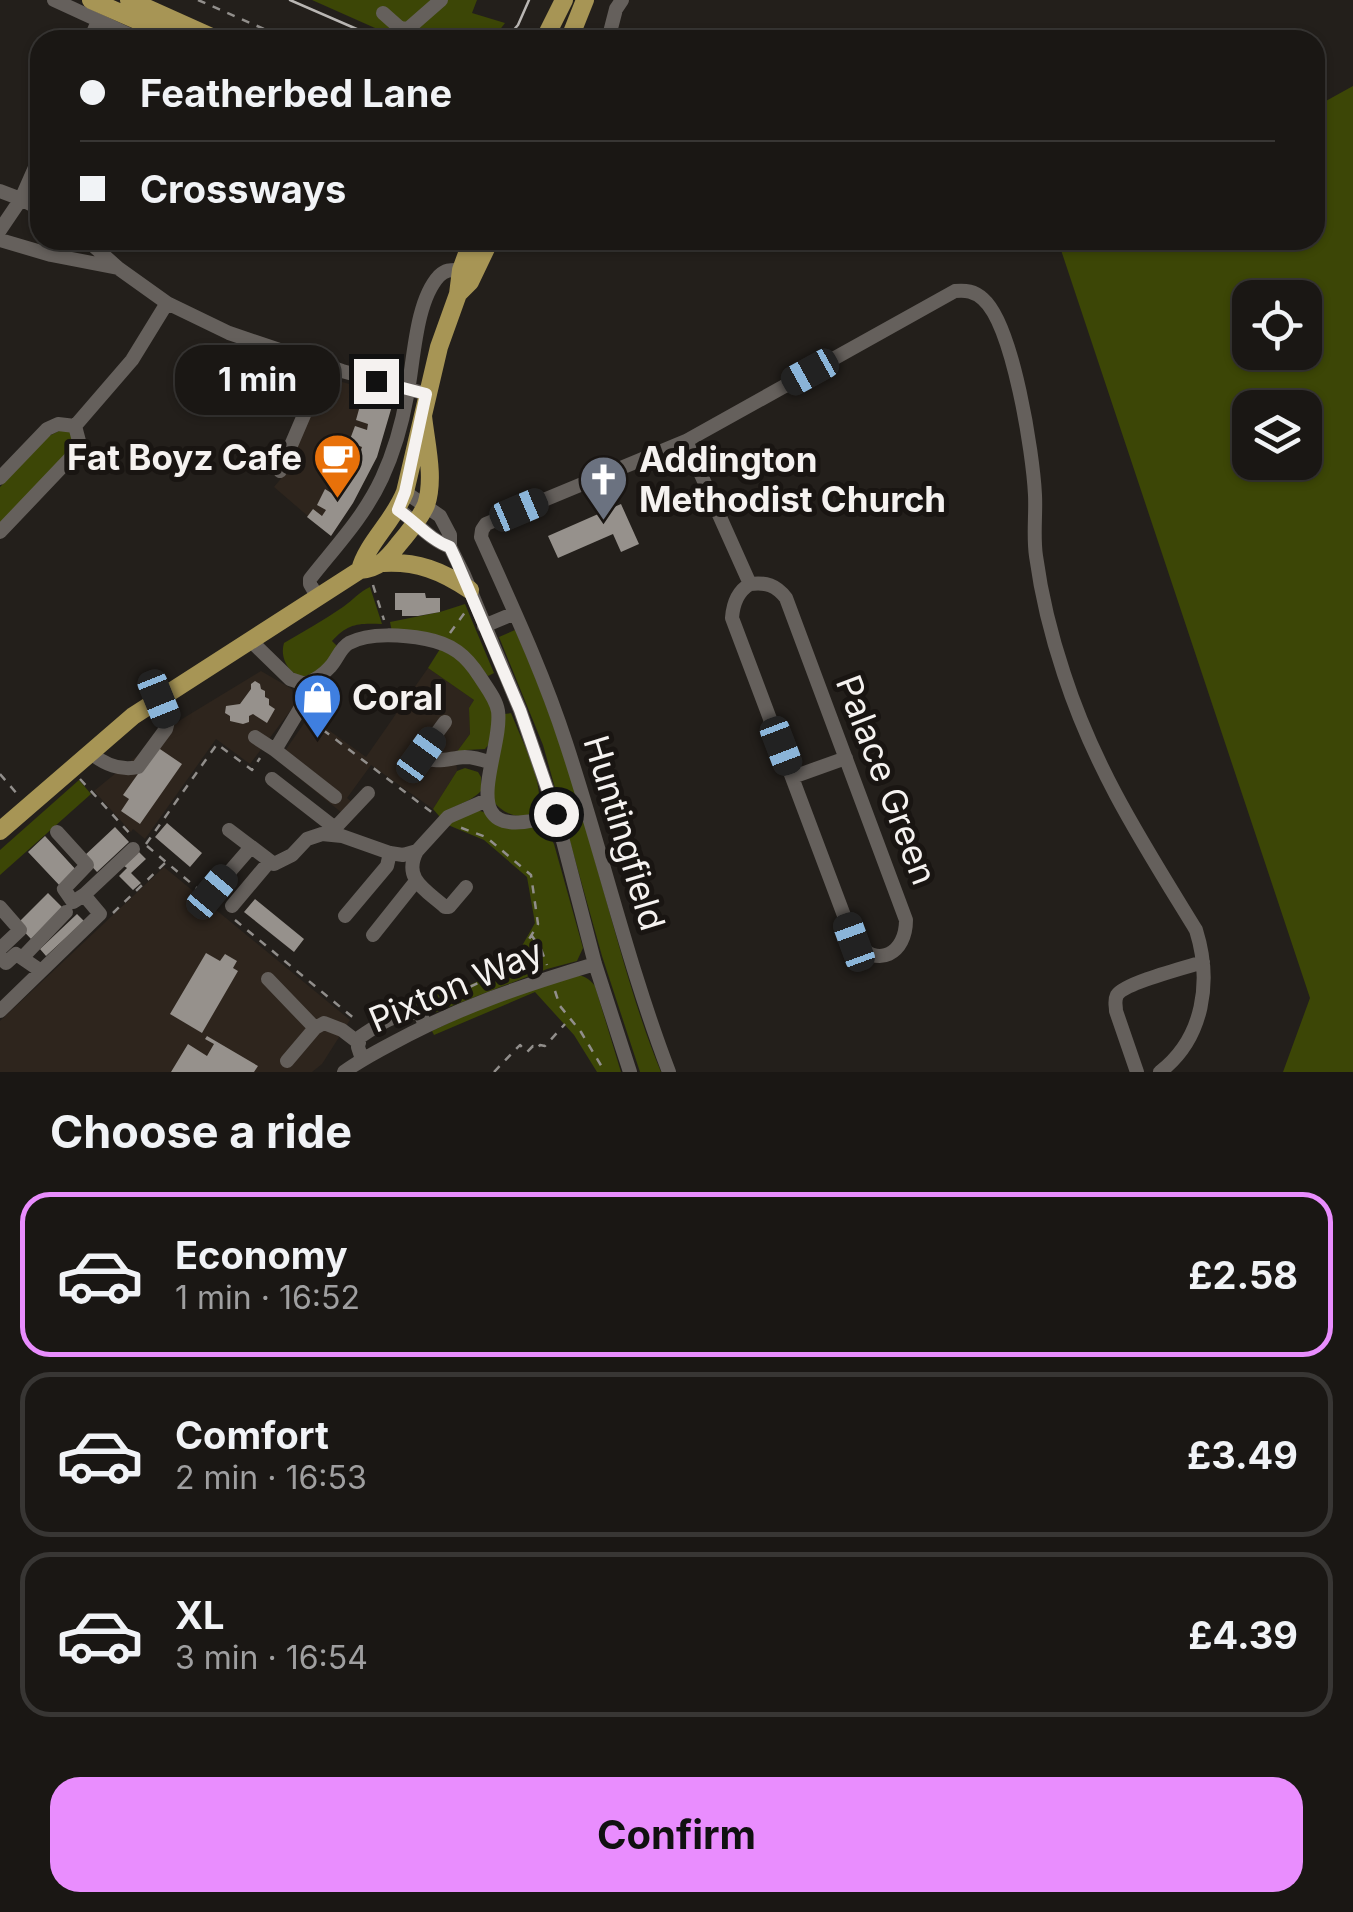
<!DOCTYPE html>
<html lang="en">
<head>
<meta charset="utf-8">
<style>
	body { margin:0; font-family:Inter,sans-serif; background:#272422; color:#f1f3f6; height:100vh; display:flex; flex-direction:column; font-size:38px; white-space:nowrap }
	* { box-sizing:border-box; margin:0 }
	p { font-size:32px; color:#9f9fa0 }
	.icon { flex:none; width:55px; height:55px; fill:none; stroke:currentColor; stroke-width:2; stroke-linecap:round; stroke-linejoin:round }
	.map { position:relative; height:1072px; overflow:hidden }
	.drawer { display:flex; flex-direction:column; background:#1a1714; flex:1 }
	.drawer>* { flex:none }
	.hud { position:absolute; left:30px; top:30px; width:1295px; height:220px; border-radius:30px; box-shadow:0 2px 8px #0004,0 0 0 2px #383634; display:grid; align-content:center; height:220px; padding:0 50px; background:#1a1714 }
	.tools { position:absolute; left:1232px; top:280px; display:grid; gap:20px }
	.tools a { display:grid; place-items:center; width:90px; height:90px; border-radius:20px; background:#1a1714; box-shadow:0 2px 8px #0004,0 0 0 2px #383634; font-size:50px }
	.end { position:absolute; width:45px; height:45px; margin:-22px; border:12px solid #f5f2f0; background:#111; box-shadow:0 0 0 5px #111 }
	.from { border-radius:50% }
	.bubble { position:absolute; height:70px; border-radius:30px; background:#1a1714; box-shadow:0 2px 8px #0004,0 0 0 2px #383634; font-size:32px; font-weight:700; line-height:70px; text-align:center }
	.car { position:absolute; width:30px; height:60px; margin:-30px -15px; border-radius:12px; box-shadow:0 0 8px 2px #0007; background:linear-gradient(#222 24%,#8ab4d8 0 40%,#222 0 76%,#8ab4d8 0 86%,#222 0) }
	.hud b { display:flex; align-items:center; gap:35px; height:95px; font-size:38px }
	.hud b+b { border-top:2px solid #383634 }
	.hud i { width:25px; height:25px; background:#f1f3f6 }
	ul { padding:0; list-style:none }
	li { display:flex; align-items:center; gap:30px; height:165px; margin:0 20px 15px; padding:0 30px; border:5px solid #383634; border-radius:30px }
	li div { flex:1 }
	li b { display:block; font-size:38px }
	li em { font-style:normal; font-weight:700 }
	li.active { border-color:#e98dfe }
	li>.icon { width:90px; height:90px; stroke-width:1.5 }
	h2 { padding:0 50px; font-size:45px; line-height:120px }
	.cta { display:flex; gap:20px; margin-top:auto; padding:20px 50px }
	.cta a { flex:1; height:115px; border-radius:30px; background:#e98dfe; color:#111; font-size:40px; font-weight:700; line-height:115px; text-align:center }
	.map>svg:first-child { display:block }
</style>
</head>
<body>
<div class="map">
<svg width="1353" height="1072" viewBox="0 0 1353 1072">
	<rect width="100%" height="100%" fill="#231f1b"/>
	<!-- built -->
	<path fill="#2e251d" d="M325,377L394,397L377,457L353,503L331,536L274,487L288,470Z
		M428,668L474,700L469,708L470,734L456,753L457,771L433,809L371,765L347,798L352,802L342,813L278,761L309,716L366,757Z
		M261,671L292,689L294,706L250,764L216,739L145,839L133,829L131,832L94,791L182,719Z
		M164,867L350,1020L322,1064L312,1072H0V1021Z"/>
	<!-- green -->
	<path fill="#3c4606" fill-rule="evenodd" d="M312,0H477L472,13L505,23L492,40H402Z
		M1353,86V1072H1283L1310,998L1060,247L1074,240H1315V107ZM1250,298H1305V352H1250ZM1250,408H1305V462H1250Z
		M61,430H68L72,434L74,445L0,524V487L49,436Z
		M370,587L382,624C359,623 348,623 332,641L337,646C331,655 326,667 316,673C296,685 278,662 284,643C304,631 324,620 343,607C353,600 359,592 370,587Z
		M465,604L494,673L488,676C458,636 441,633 392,632L390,622L440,612Z
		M515,630C551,709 576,791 599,875C618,941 635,1009 661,1072H640L602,956L543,745L499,637Z
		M440,649L464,662L490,703L494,726L489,744L485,749L466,750L456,753L470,734L469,708L474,700L428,668Z
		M511,713C519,733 540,777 539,797C537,825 504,819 492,799L505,714Z
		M465,768L478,772L481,777V791C469,804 452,804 440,817L433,809L457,771Z
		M79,780L91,794L0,875V850Z
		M477,810L542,830L549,835L554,844L583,948L577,961L547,969L426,1016L412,1000L465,987L510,967L535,923L527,877L484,840L448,825L465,813Z
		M573,975C583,975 589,978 595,986L621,1072H597L574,1035L535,992L434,1035L432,1031L474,1011Z"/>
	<!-- building -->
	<path fill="#96918c" d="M361,402L375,406L377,402L392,406L377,457L353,503L331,536L307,517L313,509L322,516L326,510L317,505L325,489L336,496L340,490L329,483L338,468L348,475L351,470L340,463L348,448L359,454L361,450L362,447L349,442L355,426L367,430L368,424L356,420Z
		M621,504L639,544L621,552L613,534L558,558L548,536Z
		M395,593H425L426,598H440V612L418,616H402V610H395Z
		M255,681L260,684L261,689L265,691V697L269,699V705L275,709L267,723L253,714L249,716V722L243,724L230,721V716L225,713L226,706L240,704L251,689V684Z
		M157,747L182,764L140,824L121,811L129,799L123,795Z
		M167,823L202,853L190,867L155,837Z
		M115,827L129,842L97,872L83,857Z
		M45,836L78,872L61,887L28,852Z
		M139,852L146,859L131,873L141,883L133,890L119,876L127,868L124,866Z
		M48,893L63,908L31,939L17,924Z
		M255,899L304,939L294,952L244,912Z
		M77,914L84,921L46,956L40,949Z
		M206,953L220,961L225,954L237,961L233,968L238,971L202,1033L170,1014Z
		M207,1036L258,1066L254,1072H171L188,1044L207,1056L214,1044L205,1039Z"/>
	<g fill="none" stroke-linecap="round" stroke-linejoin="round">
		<!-- path -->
		<path stroke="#918e8b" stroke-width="2.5" stroke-dasharray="8 8" stroke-linecap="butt" d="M198,0L289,40
			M373,585L384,620
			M450,633L466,611
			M310,720L434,814
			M0,774L18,795
			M80,779L132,836
			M146,844L217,744L252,770L260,758
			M147,846L198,889
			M113,913L165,863
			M235,920L356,1020
			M532,936L541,949L547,965
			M555,991L560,1006L581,1032L605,1072
			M424,1000L465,989L512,968L538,924L531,875L486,837L459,827
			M494,1072L520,1045L527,1052L533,1046L537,1049L540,1045L545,1046L565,1024"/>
		<!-- minor -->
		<path stroke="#65605c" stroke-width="14" d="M54,0L141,40
			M383,13L401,29L409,28L441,0
			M90,40L98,21
			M608,40L616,9L622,0
			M0,191L21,199L40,209
			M0,230L21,199L40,156
			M0,240L51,255L118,268
			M87,240L118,268L167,303L229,333L342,371L427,394
			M75,426L132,360L167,303
			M686,441L750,584C766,582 776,585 786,598L906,920C906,954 878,969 854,942L732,618C733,604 738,591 750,584
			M280,471L307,408L321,364
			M0,478L47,429L58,424L75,426
			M405,492L440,516L450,535V547L464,575L520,710L556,814L595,964L630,1072
			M398,509C416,522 430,540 450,547
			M0,532L76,452L79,441L75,426
			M317,596L310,584V579C336,546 364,517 382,478C394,452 402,424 407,396C414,362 415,302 439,276C446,269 452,270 461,270
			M484,626L515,613
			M250,640L290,679L305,684C315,680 323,675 330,667C337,660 340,648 349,643C370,632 404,635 426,639C452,644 466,655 480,677C487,688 496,699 498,711C502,738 479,789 491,811C502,831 539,820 556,814
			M305,684L307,697L275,750L335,797
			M255,737L275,750
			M91,753C104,764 121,771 138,767L166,729L168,721L159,699
			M421,755C436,765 448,758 465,757C474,757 483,760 491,763
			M420,756L445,722
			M793,777L846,758
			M272,779L335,828
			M229,830L274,864L292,855L307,839L322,834L342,836L390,853L403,855L417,851L448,817L487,800
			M57,832L87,865L64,889L73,902L84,895
			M334,834L335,828L368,793
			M417,851C402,879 426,890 445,907H449L466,887
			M212,892L251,847
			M232,906L269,862
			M0,907L20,930L0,949
			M345,916L387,866L390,853
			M373,935L416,881
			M0,957L6,963L16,954L22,958
			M41,971L22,958L66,912
			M268,979L315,1028
			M0,1011L100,914L84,895L133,849
			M362,1059L358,1047L360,1037C376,1026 400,1010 420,1013L425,1025
			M287,1061L315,1028L324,1023L342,1030L359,1043
			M344,1072C359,1061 374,1053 391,1044C459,1007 521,986 595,964
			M669,1072C628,965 602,852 566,743C543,672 511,604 481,537L482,530L486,524L686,441L955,291C966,290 974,291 983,299C1013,325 1033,453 1035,495C1036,515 1033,536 1036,556C1041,593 1052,638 1064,674C1095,770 1144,845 1196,930C1212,981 1204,1038 1160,1072
			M1137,1072L1116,1011C1116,1005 1114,1001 1117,995C1124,983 1187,967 1203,962"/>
		<!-- major -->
		<path stroke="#a79555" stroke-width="18" d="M91,0L182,40
			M129,0L218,40
			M544,40L564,0
			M569,40L585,0
			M458,294L470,282L490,240
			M383,563C417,561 442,571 470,590
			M360,570C367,543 394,521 405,492L439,347L458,294L461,270L472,240
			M0,831L133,716L360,570C378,569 387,559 398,545C408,533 420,519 426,505C435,478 426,444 423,416"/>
		<!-- tram -->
		<path stroke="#b9b6b3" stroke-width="2.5" d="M290,0L382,40
			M505,40L518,25L529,0"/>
	</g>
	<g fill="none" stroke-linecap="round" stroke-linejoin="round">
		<!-- route -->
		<path stroke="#f5f2f0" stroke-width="12" d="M376,381L426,394L405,492L398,510C416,522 430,540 450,547L456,560L520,710L556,814"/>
	</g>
	<!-- icons -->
	<defs>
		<symbol id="cafe-pin" viewBox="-11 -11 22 30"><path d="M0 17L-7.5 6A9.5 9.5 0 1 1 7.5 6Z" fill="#e8710a" stroke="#191512"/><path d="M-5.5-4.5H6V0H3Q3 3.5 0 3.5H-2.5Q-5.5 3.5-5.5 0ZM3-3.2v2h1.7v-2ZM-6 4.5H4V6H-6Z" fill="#fff"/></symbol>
		<symbol id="church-pin" viewBox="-11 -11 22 30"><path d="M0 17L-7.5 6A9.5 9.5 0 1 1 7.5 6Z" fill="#6b7280" stroke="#191512"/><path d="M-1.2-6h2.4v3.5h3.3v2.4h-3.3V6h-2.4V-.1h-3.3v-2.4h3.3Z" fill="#fff"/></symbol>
		<symbol id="shop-pin" viewBox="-11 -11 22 30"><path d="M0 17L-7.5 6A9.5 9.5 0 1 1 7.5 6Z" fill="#3f7fe0" stroke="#191512"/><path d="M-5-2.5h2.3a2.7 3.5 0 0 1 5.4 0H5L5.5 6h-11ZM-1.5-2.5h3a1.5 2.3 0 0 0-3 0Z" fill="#fff"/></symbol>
	</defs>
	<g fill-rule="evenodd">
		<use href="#cafe-pin" x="310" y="430" width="55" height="75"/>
		<use href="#church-pin" x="576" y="452" width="55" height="75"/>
		<use href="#shop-pin" x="290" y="670" width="55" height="75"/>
	</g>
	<g text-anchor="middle" stroke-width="10" stroke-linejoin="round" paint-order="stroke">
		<!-- poi labels -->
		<g font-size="35" font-weight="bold" fill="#f5f2f0" stroke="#191512" text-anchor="start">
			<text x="302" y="470" text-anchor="end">Fat Boyz Cafe</text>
			<text x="639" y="472">Addington<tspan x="639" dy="40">Methodist Church</tspan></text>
			<text x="352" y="710">Coral</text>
		</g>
		<!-- street labels -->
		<g font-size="35" fill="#f5f2f0" stroke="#191512">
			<text transform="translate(886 780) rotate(69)" y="12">Palace Green</text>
			<text transform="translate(624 833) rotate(73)" y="12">Huntingfield</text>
			<text transform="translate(456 986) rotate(-23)" y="12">Pixton Way</text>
		</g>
	</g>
</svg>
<div class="tools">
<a><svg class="icon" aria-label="locate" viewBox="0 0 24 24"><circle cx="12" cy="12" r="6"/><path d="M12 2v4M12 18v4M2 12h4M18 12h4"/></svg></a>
<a><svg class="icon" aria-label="layers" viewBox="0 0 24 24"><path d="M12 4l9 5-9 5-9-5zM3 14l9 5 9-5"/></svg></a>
</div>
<i class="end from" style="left:556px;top:814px"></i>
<i class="end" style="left:376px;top:381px"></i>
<div class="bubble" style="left:175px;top:345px;width:165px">1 min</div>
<i class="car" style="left:810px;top:372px;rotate:241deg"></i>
<i class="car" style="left:519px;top:510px;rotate:67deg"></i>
<i class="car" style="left:159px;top:699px;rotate:158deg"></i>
<i class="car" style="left:781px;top:746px;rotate:159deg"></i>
<i class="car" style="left:421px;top:755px;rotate:36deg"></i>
<i class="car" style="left:212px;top:892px;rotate:40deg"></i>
<i class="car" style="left:854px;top:942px;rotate:340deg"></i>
<div class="hud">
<b><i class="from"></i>Featherbed Lane</b>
<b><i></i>Crossways</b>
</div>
</div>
<section class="drawer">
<h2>Choose a ride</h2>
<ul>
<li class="active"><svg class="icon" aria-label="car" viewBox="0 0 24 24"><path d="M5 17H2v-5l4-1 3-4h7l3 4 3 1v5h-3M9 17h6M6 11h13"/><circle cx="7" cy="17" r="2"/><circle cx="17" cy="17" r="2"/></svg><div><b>Economy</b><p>1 min · 16:52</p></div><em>£2.58</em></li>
<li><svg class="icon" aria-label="car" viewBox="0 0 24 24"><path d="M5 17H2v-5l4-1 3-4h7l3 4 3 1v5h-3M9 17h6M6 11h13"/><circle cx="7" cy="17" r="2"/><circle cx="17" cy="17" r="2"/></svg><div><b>Comfort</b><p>2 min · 16:53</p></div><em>£3.49</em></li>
<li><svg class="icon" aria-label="car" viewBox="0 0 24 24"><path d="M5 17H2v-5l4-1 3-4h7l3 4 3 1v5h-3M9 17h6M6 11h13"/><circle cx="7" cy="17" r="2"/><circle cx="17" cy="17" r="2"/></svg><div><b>XL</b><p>3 min · 16:54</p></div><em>£4.39</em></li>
</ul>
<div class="cta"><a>Confirm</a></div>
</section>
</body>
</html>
